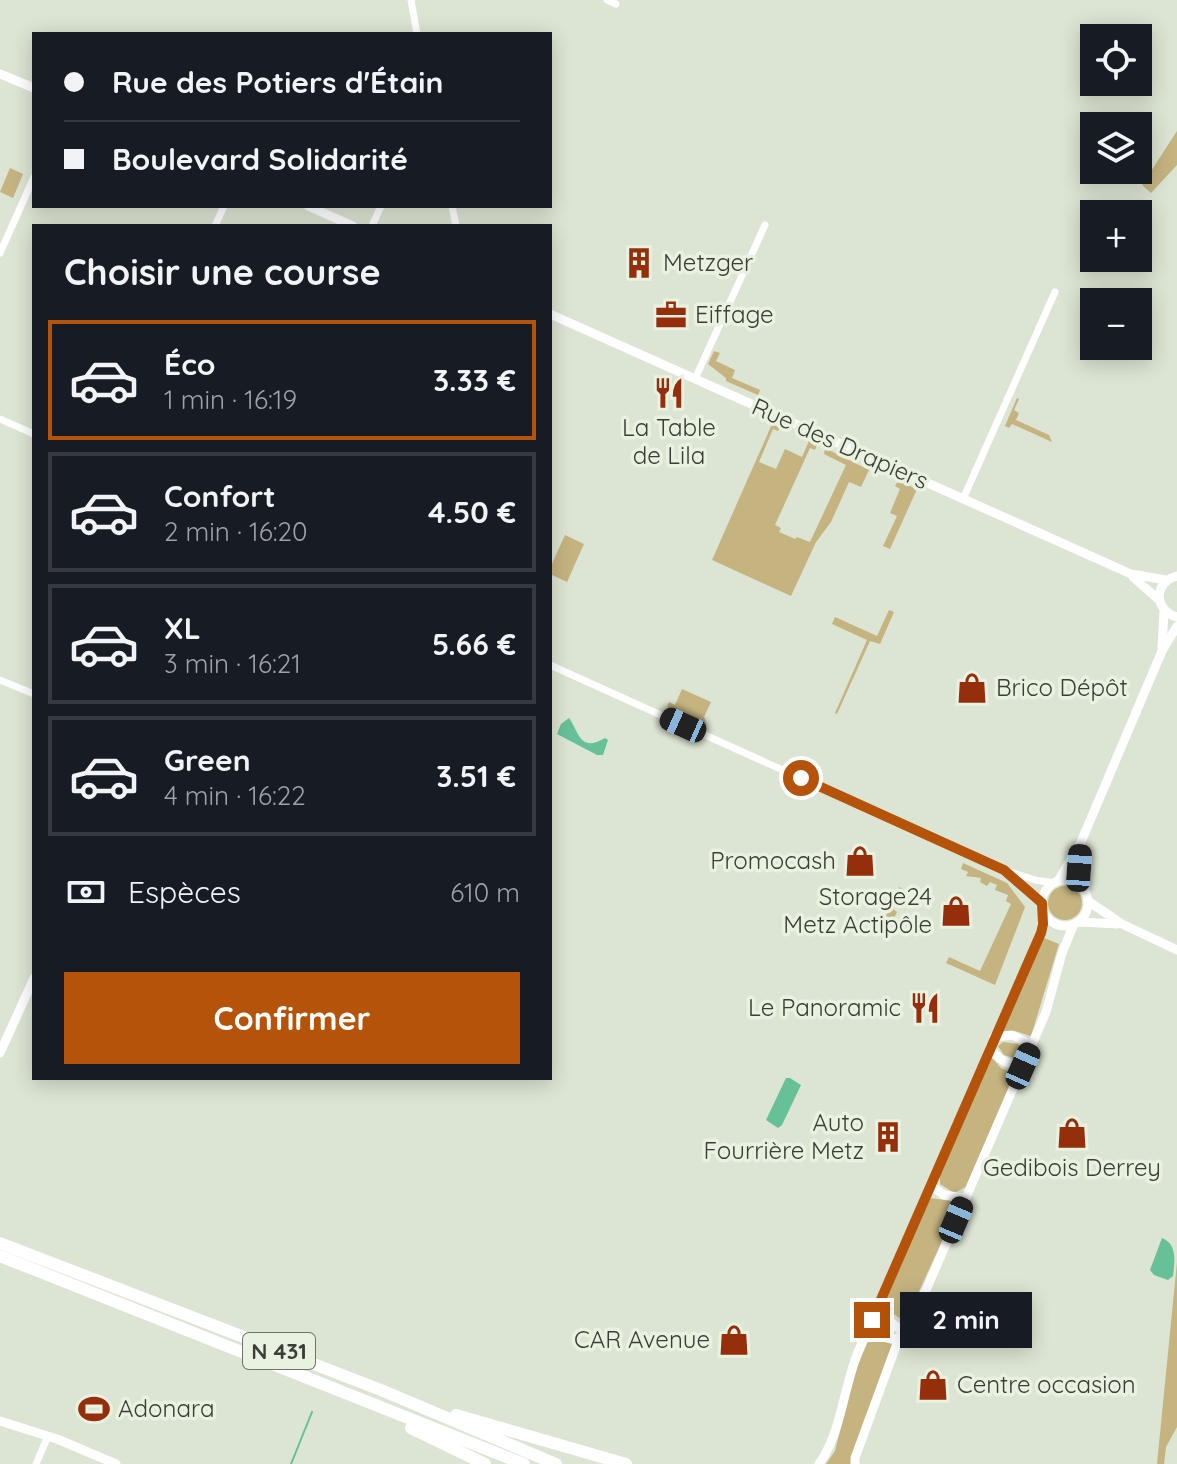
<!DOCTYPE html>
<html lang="fr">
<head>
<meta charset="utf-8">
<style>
	body { margin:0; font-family:Quicksand,sans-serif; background:#242831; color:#f1f3f6; height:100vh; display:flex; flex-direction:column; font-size:30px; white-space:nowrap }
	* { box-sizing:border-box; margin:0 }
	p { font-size:26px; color:#9ea1a6 }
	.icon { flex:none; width:44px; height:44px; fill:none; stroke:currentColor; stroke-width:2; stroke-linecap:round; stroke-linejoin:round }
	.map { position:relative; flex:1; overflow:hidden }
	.drawer { position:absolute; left:32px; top:224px; width:520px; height:856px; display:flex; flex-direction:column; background:#171b24; border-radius:0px; box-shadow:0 4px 20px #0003 }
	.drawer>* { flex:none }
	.banner { position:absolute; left:32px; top:32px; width:520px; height:176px; border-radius:0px; box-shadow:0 4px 20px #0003; display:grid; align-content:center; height:176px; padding:0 32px; background:#171b24 }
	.tools { position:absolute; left:1080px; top:24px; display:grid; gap:16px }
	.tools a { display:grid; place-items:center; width:72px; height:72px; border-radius:0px; background:#171b24; box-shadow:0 4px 20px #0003; font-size:40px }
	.end { position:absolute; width:36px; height:36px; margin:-18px; border:10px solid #b45309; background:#fff; box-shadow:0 0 0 4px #fff }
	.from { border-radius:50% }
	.bubble { position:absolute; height:56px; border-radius:0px; background:#171b24; box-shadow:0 4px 20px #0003; font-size:26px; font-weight:800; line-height:56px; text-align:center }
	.car { position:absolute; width:24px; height:48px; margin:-24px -12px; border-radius:10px; box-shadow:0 0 6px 2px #0007; background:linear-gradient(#222 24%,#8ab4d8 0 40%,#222 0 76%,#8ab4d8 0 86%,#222 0) }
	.banner b { display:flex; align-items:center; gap:28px; height:76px; font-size:30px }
	.banner b+b { border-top:2px solid #363941 }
	.banner i { width:20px; height:20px; background:#f1f3f6 }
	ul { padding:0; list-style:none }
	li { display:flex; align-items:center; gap:24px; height:120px; margin:0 16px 12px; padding:0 16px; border:4px solid #363941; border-radius:0px }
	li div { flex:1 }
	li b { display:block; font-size:30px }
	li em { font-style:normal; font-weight:800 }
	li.selected { border-color:#b45309 }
	li>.icon { width:72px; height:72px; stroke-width:1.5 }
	h2 { padding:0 32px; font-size:36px; line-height:96px }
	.pay { display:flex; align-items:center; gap:20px; height:88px; padding:0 32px; font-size:30px }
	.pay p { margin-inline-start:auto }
	.button { display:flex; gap:16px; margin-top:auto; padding:16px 32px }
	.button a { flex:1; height:92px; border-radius:0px; background:#b45309; color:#fff; font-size:32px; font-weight:800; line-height:92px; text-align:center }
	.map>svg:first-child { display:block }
</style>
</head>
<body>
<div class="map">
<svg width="1177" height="1464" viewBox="0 0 1177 1464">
	<rect width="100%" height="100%" fill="#dce4d3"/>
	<!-- green -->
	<path fill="#c5b380" d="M1177,131V165L1151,193L1142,185Z
		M10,168L23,174L13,198L0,192Z
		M714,351L720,353L716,361L735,370L732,378L760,390L758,395L726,381V378L708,364Z
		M1017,398L1019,399L1014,410L1019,413L1016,420L1049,435L1052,442L1012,424L1009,428L1005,426Z
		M772,424L780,428L778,431L773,429L759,462L776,469L785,449L802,457L809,441L817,445L815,450L810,448L775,525L781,528L779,532L795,539L797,537L810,542L846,465L824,454L825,448L869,470L861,487L849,482L831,522L816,542L791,596L712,560Z
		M898,481L917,489L890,549L883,546L897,516L890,513L900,489L895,486Z
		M565,535L584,544L567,582L550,574V568Z
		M889,610L894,612L880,644L870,641L837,714L835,713L867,640L832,624L835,617L877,636Z
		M682,689L711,702L704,717L707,725L667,707L669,702L675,705Z
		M963,863L1007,883L1025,907L995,985L946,963L949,957L980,971L1011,904L1006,901L1008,895L995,890L997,885L990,882L987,886L980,882L981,878L966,876L968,872L961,869Z
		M1048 903a17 17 0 1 1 34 0a17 17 0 1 1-34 0Z
		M899,887L907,891L901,904L895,901L892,908L897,912L885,937L878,934Z
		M1044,938L1059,944L1031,1036L1015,1031L1004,1032L1002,1031Z
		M1003,1042L1018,1044L1022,1051L1016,1059L1004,1055L998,1046Z
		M992,1058L1001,1068L1015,1074L966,1187L954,1193L940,1184V1173L989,1059Z
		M930,1198L952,1201L958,1206L905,1322L895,1315L881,1311Z
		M1177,1262V1427L1166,1447L1164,1464H1157Z
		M872,1332L883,1341L893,1345L851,1464H826L835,1451L855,1372Z"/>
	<!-- water -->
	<path fill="#66c199" d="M569,718C579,732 580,753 605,738L608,740L603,755H597L557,734L561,724Z
		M786,1078H790L801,1085L782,1125L778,1128L766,1120Z
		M1162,1238C1177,1244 1175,1260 1173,1276L1168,1280L1154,1275L1150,1270Z"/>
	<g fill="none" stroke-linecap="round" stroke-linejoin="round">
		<!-- stream -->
		<path stroke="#66c199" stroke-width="2" d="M291,1464L312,1412"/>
		<!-- street -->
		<path stroke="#fff" stroke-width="7" d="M411,0L417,34
			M607,0L616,4
			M452,206L456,226
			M215,226L224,206
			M372,226L381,206
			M0,253L34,177
			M695,379L765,225
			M0,419L34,434
			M963,499L1055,292
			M550,665L1004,870L1035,880L1054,883
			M0,680L34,694
			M1009,874L1042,903
			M36,1464L48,1436"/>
		<!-- secondary -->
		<path stroke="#fff" stroke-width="9" d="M0,74L34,88
			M308,206L353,226
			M550,314L1131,574L1166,580
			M1177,576C1153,582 1154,611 1177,617
			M1133,577L1159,600
			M1162,648L1164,611
			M1080,846L1079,868L1081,886
			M1042 903a23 23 0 1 1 46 0a23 23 0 1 1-46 0Z
			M1058,881L1081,842L1162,651L1177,626
			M1088,901L1122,924L1177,950
			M1078,922L1118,924
			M994,1037L1012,1035L1032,1045
			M990,1047C998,1060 1008,1065 1023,1066
			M0,1053L34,978
			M930,1185L944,1195L965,1198
			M872,1320C877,1334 884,1341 899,1338
			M872,1320L887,1319L903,1332
			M0,1421L57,1439L116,1464
			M819,1464C842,1431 843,1389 858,1352L1041,933L1043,907
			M855,1464V1458L899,1338L927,1288L1046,1012L1062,953L1074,924"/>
		<!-- highway -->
		<path stroke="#fff" stroke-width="12" d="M0,1243L381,1390L556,1464
			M0,1256L524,1464
			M456,1415L626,1464
			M411,1428L485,1464"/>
	</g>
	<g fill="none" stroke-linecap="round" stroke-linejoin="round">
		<!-- route -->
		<path stroke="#b45309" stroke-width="10" d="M801,778L1004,870L1042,903L1043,924L1041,933L872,1320"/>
	</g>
	<!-- icons -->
	<defs>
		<symbol id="building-bare" viewBox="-9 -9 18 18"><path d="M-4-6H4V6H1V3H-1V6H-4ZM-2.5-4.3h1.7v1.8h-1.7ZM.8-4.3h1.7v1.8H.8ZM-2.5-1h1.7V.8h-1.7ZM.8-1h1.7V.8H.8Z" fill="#952e0b" stroke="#e9f1e0" stroke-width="2.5" paint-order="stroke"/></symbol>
		<symbol id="office-bare" viewBox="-9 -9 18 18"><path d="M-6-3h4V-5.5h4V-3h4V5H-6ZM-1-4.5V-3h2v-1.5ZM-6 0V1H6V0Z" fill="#952e0b" stroke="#e9f1e0" stroke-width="2.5" paint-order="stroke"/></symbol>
		<symbol id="restaurant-bare" viewBox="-9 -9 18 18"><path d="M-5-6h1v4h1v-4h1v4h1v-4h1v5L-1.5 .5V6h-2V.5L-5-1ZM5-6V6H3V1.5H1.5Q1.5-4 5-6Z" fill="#952e0b" stroke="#e9f1e0" stroke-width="2.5" paint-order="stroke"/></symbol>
		<symbol id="shop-bare" viewBox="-9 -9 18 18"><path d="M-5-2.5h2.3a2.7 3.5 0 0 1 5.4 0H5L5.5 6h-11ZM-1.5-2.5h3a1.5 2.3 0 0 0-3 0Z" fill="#952e0b" stroke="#e9f1e0" stroke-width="2.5" paint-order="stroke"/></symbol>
		<symbol id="stadium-bare" viewBox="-9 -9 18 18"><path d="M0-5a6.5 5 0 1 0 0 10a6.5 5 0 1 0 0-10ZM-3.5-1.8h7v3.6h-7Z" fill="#952e0b" stroke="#e9f1e0" stroke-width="2.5" paint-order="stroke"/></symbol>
	</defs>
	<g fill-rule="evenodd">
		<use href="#building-bare" x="617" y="241" width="44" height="44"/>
		<use href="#office-bare" x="649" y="293" width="44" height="44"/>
		<use href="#restaurant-bare" x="647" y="371" width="44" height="44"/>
		<use href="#shop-bare" x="950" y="666" width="44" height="44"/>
		<use href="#shop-bare" x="838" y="839" width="44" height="44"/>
		<use href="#shop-bare" x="934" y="889" width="44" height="44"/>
		<use href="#restaurant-bare" x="903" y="986" width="44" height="44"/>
		<use href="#shop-bare" x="1050" y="1111" width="44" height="44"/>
		<use href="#building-bare" x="866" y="1115" width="44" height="44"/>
		<use href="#shop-bare" x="712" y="1318" width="44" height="44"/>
		<use href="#shop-bare" x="911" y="1363" width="44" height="44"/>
		<use href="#stadium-bare" x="72" y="1387" width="44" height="44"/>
	</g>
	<g text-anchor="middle" stroke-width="7" stroke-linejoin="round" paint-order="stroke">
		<!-- shield labels -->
		<rect fill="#e9f1e0" stroke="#6f746a" stroke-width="2" x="243" y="1333" width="72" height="36" rx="6"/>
		<g font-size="22" font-weight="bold" fill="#3b3e37">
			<text x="279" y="1359">N 431</text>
		</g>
		<!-- poi labels -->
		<g font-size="24" fill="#3b3e37" stroke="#e9f1e0" text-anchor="start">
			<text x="663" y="271">Metzger</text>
			<text x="695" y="323">Eiffage</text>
			<text x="669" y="436" text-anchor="middle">La Table<tspan x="669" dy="28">de Lila</tspan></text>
			<text x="996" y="696">Brico Dépôt</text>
			<text x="836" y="869" text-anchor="end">Promocash</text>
			<text x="932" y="905" text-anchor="end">Storage24<tspan x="932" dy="28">Metz Actipôle</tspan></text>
			<text x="901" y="1016" text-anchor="end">Le Panoramic</text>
			<text x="864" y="1131" text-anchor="end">Auto<tspan x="864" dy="28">Fourrière Metz</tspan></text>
			<text x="1072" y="1176" text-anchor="middle">Gedibois Derrey</text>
			<text x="710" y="1348" text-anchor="end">CAR Avenue</text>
			<text x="957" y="1393">Centre occasion</text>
			<text x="118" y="1417">Adonara</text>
		</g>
		<!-- street labels -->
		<g font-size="24" fill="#3b3e37" stroke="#e9f1e0">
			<text transform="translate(840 444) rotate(24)" y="8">Rue des Drapiers</text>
		</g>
	</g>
</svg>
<div class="tools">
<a><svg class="icon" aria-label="locate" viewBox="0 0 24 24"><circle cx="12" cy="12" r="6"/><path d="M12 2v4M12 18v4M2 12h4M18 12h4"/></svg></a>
<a><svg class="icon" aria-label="layers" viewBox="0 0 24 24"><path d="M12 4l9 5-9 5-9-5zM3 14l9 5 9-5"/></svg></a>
<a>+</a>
<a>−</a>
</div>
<i class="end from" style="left:801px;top:778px"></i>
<i class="end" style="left:872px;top:1320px"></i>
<div class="bubble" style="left:900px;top:1292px;width:132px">2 min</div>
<i class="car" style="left:683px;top:725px;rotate:294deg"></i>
<i class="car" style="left:1079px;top:868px;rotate:4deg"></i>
<i class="car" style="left:1023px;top:1066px;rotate:24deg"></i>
<i class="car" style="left:956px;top:1220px;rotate:23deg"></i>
<div class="banner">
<b><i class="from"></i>Rue des Potiers d'Étain</b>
<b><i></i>Boulevard Solidarité</b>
</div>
<section class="drawer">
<h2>Choisir une course</h2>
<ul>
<li class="selected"><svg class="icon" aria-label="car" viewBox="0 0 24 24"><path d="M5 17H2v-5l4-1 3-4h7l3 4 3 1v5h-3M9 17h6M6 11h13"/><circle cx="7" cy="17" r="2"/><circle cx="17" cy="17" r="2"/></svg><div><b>Éco</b><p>1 min · 16:19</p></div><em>3.33 €</em></li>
<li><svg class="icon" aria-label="car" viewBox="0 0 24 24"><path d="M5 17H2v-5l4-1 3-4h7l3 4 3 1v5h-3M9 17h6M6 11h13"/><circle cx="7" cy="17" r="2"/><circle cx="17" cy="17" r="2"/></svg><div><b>Confort</b><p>2 min · 16:20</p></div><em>4.50 €</em></li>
<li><svg class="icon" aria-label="car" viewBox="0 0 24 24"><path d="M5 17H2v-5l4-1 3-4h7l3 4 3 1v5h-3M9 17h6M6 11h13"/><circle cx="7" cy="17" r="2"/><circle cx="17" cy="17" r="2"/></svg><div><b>XL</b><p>3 min · 16:21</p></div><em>5.66 €</em></li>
<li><svg class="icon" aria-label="car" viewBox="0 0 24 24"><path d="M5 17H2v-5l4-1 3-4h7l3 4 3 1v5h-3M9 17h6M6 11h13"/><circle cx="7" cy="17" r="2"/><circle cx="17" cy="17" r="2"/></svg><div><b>Green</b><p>4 min · 16:22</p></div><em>3.51 €</em></li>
</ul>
<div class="pay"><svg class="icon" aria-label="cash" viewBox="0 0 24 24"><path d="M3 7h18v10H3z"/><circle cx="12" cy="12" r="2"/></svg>Espèces<p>610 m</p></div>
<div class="button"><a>Confirmer</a></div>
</section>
</div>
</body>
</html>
